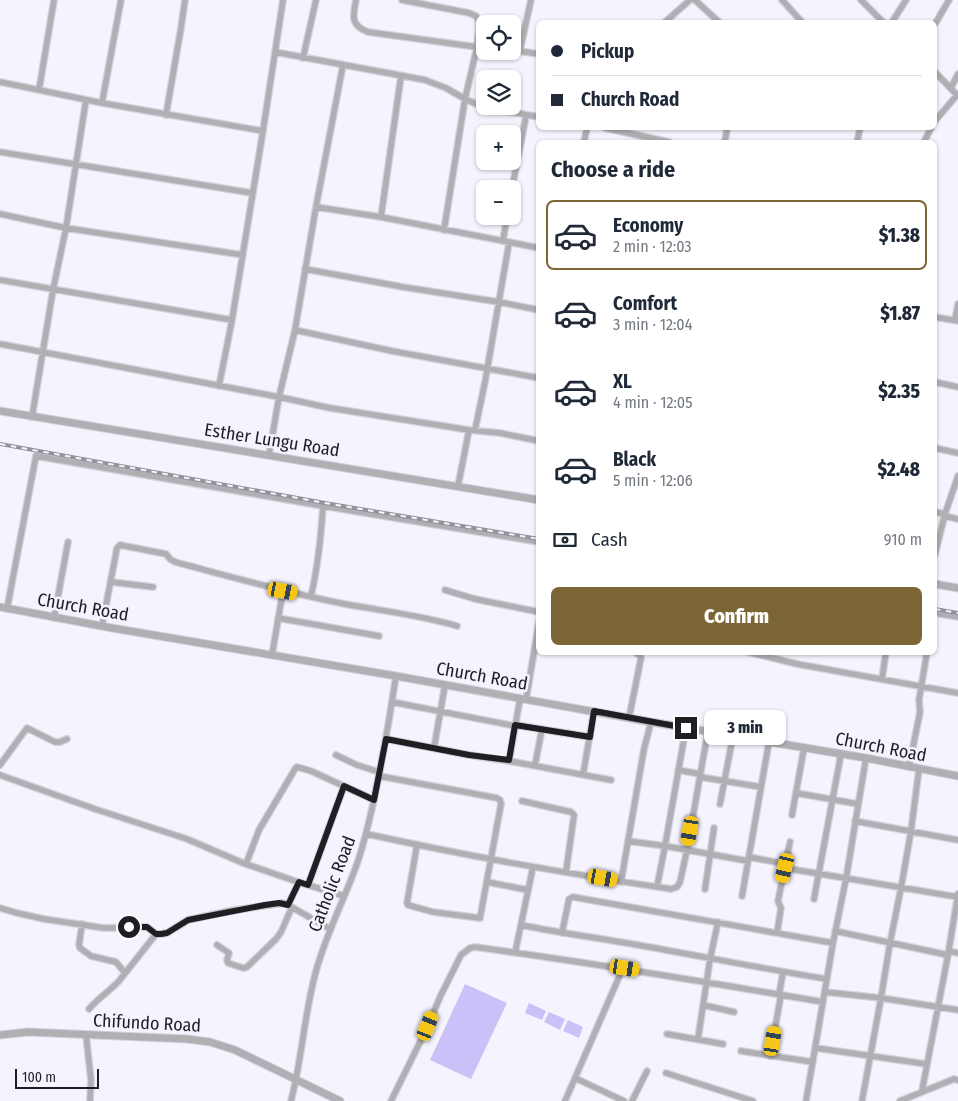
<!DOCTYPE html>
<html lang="en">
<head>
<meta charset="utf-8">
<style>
	body { margin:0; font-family:"Fira Sans Condensed",sans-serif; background:#f2f2f3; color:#1f2937; height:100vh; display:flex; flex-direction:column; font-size:19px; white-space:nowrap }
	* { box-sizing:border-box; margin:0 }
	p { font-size:16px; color:#747a83 }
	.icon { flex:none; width:28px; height:28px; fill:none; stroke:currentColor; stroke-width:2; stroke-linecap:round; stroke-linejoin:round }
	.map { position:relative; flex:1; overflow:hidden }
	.panel { position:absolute; left:536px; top:140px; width:401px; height:515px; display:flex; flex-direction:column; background:#fff; border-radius:8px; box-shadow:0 1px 4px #0004 }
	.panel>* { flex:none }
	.banner { position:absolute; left:536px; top:20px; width:401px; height:110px; border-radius:8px; box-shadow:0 1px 4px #0004; display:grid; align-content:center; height:110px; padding:0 15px; background:#fff }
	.tools { position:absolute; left:476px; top:15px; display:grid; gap:10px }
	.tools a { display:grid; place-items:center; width:45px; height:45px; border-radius:8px; background:#fff; box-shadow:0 1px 4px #0004; font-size:25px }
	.scale { position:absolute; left:15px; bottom:12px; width:84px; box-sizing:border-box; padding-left:5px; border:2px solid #1f1f23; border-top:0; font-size:14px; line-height:18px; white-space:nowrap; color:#1f1f23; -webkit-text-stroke:4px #f5f4fe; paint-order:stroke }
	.end { position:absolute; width:22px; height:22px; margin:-11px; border:6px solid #1f1f23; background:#fff; box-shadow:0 0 0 2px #fff }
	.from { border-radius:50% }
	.bubble { position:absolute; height:35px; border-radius:8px; background:#fff; box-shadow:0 1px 4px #0004; font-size:16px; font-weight:800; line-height:35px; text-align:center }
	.car { position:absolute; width:15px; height:30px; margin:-15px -8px; border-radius:6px; box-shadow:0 0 4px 1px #0007; background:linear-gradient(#f5c518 24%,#345 0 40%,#f5c518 0 76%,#345 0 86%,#f5c518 0) }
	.banner b { display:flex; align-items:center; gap:18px; height:48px; font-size:19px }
	.banner b+b { border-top:1px solid #e0e1e3 }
	.banner i { width:12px; height:12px; background:#1f2937 }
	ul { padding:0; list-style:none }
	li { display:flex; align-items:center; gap:15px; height:70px; margin:0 10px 8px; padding:0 5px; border:2px solid transparent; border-radius:8px }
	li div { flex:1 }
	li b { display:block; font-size:19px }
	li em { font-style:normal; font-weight:800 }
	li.selected { border-color:#7b6535 }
	li>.icon { width:45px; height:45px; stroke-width:1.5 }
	h2 { padding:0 15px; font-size:22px; line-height:60px }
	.pay { display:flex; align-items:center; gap:12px; height:55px; padding:0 15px; font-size:19px }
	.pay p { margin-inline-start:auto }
	.button { display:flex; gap:10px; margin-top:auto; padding:10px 15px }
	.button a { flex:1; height:58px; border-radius:8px; background:#7b6535; color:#fff; font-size:20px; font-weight:800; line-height:58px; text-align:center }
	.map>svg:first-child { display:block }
</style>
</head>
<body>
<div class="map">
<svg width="958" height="1101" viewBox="0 0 958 1101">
	<rect width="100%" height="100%" fill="#f5f4fe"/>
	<!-- green -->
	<path fill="#ccc0f8" d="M465,984L507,1003L471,1079L430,1060Z
		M529,1003L546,1011L542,1020L525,1013Z
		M549,1012L565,1019L560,1030L544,1022Z
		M568,1020L583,1027L579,1038L563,1031Z"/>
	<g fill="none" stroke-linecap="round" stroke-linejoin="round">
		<defs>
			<path id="minor" d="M356,0C353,16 350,25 368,32L477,47H485
				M402,0L469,13L476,16L479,22V28L477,47L465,99L444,230
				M695,0L719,22
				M782,0L802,22
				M861,0L883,22
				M665,22L690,0
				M892,22L906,0
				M935,24L949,0
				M512,50L539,54
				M520,50L531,0
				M275,52L425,80L446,88L465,99L483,107L539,117
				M303,58L316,0
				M935,72L958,96
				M0,82L102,103L263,131
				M951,88L958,74
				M39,90L54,0
				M102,103L121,0
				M166,115L181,28L185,0
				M935,121L957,95
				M605,128L669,142
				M584,142L587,128
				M725,142L727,128
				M857,142L860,128
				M924,142L931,128
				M0,152L252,193
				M512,189L526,116
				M316,207L381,217L539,248
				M0,214L66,228L243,255
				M381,217L401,76
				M503,241L507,216
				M305,269L403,287L499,302L539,310
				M0,280L232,320
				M935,317L958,321
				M955,320L958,304
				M295,330L392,351L539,378
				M0,344L279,397L330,408L469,430L500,433L539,441
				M935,382L958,387
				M219,386L232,320L263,131L283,0
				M32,417L53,290L66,228L86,100
				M475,430L485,382L509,243
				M935,448L958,453
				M269,455L279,397L295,330L316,207L343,65
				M458,486L469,430
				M935,512L945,514
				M945,516L958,519
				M935,554L945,514L958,476
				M111,582L153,587
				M445,590L475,599L539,612
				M311,596C318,567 321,536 323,506L539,542
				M7,609L36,456L323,506
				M935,613L958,617
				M54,618L68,542
				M278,618L379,636
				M102,626L117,548L120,545L166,554L170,559L175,562C232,577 288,593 345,604C382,611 420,615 457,626
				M748,652L797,664L958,693
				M272,655L283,591
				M882,679L886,652
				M526,700L539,622
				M392,702L515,726
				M629,718L641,658L639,655L635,652
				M515,725L590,737
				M686,728L665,846L748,861
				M386,739L469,755L509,761L520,699
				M434,748L445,685
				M336,755L357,765L379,772
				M509,761L611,780
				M0,765L27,728L55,742H60L67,739
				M535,765L542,729
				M909,767L920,712L919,700L927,652
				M678,770L700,774
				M0,775L95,809L187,839L243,863L298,882L344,896
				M583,775L594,711
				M379,776L497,798L500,800L501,804L480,918L433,912L408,905L407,903L417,845
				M700,777L761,787
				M796,793L858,804
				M522,801L571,812L574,815L566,872
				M720,804L733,736
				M792,815L804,748
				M855,821L958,840
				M367,834C467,856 569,874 671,889L677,887L680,882L687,850L708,731
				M628,841L665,846L657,887
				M749,857L786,864
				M246,864L259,830L295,769L297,767L311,771L374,800
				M785,868L958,897
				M487,882L528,890
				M621,882L644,749L651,722
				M308,885L344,786
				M705,889L714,828
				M742,896L769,742
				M814,899L841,754
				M288,905L299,882
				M0,908L17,913L44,919L104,928L147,927L156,934H161L167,933L188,920L229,911L283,903L288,905L330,929
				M82,924L79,945L80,948L91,956L116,962L125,973
				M521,925C560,933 599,938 638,945C701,956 764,969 827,979
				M835,931L948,955
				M562,933L569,899L573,897L833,943
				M777,933L781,908L778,901L790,842
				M217,945L229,953L227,960L228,963L243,968L247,967L276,939L281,932L292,907
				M949,951L958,953
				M515,953L533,867
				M825,992L881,998L958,1010
				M779,995L783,972
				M703,1005L734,1012
				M89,1009C98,998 110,991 119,981L156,934
				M667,1034L723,1044
				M86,1035L91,1080L90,1101
				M698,1039L710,959L718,922
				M816,1048L926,1064
				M741,1051L813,1062
				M770,1056L781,995
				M666,1073L753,1101
				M575,1078L624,1101
				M922,1091L948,955L958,894
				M291,1101C302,1059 304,1016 315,975C325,935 345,899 358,861C365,840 370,818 375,795C383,756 390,716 396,676
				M391,1101L428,1026L440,997L461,955L470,948L475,947C592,963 707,982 823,1002
				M565,1101L623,968
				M632,1101L647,1071
				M806,1101L833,943L846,879L866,758
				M862,1101L881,998L890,943L901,888L911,831L919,769
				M900,1101L954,1079L958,1080"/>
			<path id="tertiary" d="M0,411L539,500
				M935,584L958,588
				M0,607L112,628L396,676L651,722L866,758L958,776
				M0,1035L28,1032L187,1039L210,1042L235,1050L340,1101"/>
		</defs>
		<!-- minor casing -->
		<use href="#minor" stroke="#d3d2db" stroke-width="8"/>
		<!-- tertiary casing -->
		<use href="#tertiary" stroke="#d3d2db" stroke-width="9"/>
		<!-- minor -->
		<use href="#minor" stroke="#b0afb4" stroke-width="5.5"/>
		<!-- tertiary -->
		<use href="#tertiary" stroke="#b0afb4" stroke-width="7"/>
		<defs>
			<path id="rail" d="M0,444L325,503L539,539
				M935,609L958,613"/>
		</defs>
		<!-- rail casing -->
		<use href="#rail" stroke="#94939b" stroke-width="4"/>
		<!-- rail -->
		<use href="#rail" stroke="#f5f4fe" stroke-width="2" stroke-dasharray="5.5" stroke-linecap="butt"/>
	</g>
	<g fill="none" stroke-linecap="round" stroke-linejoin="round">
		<!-- route -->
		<path stroke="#1f1f23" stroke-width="6" d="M129,927H147L156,934H161L167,933L188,920L265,905L279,903L288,905L299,882L308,885L344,786L374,800L386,739L469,755L509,760L515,725L590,737L594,711L686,728"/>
	</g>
	<g text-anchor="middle" stroke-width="5" stroke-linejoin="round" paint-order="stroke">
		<!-- street labels -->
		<g font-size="18" fill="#1f1f23" stroke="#f5f4fe">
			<text transform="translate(272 440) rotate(9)" y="6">Esther Lungu Road</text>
			<text transform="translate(83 607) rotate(10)" y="6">Church Road</text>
			<text transform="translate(482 676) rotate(10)" y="6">Church Road</text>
			<text transform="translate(881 747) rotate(11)" y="6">Church Road</text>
			<text transform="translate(332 884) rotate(-69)" y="6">Catholic Road</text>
			<text transform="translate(147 1023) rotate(3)" y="6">Chifundo Road</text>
		</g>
	</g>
</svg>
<div class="tools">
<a><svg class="icon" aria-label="locate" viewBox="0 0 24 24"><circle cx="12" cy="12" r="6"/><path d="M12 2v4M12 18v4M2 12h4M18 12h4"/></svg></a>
<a><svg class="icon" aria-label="layers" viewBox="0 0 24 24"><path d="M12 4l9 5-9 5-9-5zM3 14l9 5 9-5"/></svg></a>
<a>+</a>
<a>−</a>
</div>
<div class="scale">100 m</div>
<i class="end from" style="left:129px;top:927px"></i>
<i class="end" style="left:686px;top:728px"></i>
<div class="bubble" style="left:704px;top:710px;width:82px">3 min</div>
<i class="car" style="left:283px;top:591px;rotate:101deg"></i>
<i class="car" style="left:690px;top:831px;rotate:190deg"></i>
<i class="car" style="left:785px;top:868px;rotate:193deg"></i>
<i class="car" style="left:603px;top:878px;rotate:100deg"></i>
<i class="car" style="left:625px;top:968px;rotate:99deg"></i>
<i class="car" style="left:428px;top:1026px;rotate:22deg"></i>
<i class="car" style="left:773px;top:1041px;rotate:10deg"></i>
<div class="banner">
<b><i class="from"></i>Pickup</b>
<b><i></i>Church Road</b>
</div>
<section class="panel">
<h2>Choose a ride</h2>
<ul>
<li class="selected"><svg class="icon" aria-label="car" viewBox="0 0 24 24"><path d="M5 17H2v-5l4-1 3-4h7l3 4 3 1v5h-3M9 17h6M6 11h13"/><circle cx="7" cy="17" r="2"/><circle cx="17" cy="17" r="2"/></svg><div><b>Economy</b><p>2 min · 12:03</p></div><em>$1.38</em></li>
<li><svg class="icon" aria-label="car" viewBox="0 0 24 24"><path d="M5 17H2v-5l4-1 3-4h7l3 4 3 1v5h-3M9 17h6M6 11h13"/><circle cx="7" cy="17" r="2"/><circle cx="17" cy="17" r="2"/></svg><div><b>Comfort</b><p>3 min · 12:04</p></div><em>$1.87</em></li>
<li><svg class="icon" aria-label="car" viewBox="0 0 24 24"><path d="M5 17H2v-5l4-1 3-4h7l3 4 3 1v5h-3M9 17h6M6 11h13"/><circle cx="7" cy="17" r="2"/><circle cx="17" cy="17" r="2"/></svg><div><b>XL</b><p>4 min · 12:05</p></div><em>$2.35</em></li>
<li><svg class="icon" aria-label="car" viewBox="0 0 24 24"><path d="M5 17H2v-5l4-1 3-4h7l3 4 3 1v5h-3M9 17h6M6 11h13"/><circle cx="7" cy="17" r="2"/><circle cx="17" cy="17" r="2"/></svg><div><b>Black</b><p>5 min · 12:06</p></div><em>$2.48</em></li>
</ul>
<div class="pay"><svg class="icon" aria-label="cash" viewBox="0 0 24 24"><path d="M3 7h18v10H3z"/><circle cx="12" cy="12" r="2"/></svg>Cash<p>910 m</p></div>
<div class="button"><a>Confirm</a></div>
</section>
</div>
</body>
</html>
